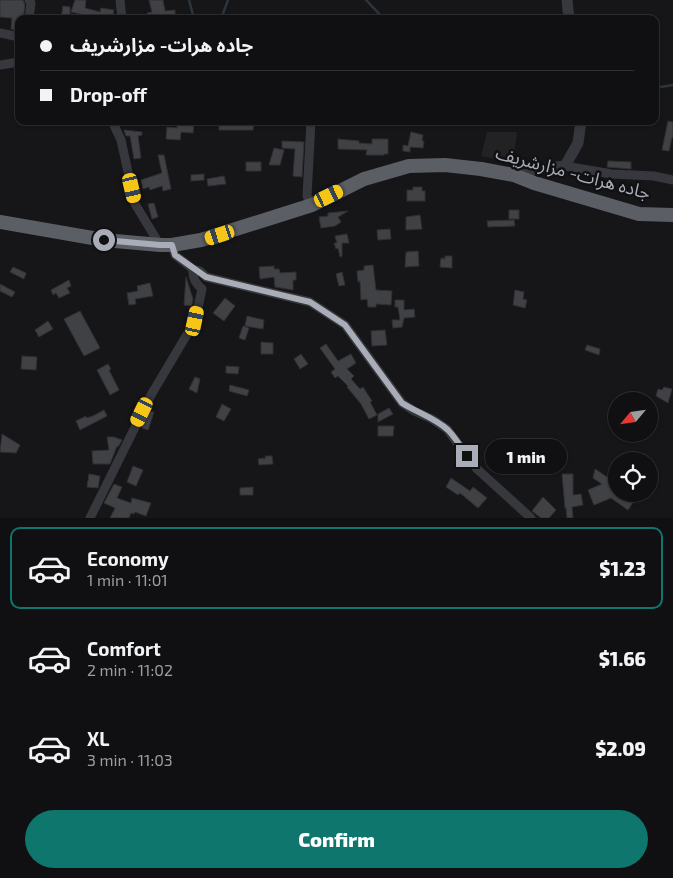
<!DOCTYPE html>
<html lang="en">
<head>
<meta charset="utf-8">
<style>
	body { margin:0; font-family:"Exo 2","Noto Sans Arabic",sans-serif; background:#19191b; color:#f1f3f6; height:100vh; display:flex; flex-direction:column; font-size:19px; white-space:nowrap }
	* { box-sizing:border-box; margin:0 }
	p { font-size:16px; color:#9c9d9f }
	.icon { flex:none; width:28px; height:28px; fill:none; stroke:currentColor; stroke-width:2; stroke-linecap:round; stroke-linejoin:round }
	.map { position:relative; height:518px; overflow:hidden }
	.panel { display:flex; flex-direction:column; background:#101012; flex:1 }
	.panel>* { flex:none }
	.banner { position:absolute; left:15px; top:15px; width:644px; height:110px; border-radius:10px; box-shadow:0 1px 4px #0004,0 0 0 1px #303032; display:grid; align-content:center; height:110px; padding:0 25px; background:#101012 }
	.needle { width:32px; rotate:241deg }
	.controls { position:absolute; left:608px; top:392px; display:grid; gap:10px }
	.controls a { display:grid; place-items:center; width:50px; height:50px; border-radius:50%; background:#101012; box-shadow:0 1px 4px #0004,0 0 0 1px #303032; font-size:25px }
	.end { position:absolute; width:22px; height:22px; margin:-11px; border:6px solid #a8adb8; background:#111; box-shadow:0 0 0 2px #111 }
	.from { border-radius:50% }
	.bubble { position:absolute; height:35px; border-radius:18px; background:#101012; box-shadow:0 1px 4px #0004,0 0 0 1px #303032; font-size:16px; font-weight:800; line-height:35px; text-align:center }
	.car { position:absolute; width:15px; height:30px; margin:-15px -8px; border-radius:6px; box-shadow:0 0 4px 1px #0007; background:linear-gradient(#f5c518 24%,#345 0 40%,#f5c518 0 76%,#345 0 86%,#f5c518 0) }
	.banner b { display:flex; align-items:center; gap:18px; height:48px; font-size:19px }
	.banner b+b { border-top:1px solid #303032 }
	.banner i { width:12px; height:12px; background:#f1f3f6 }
	ul { padding:9px 0 0; list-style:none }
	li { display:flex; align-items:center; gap:15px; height:82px; margin:0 10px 8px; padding:0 15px; border:2px solid transparent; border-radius:10px }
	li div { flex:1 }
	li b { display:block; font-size:19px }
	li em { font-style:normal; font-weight:800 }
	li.active { border-color:#0f766e }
	li>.icon { width:45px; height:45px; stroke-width:1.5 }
	.primary-button { display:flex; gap:10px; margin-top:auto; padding:10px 25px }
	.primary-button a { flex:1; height:58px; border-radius:30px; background:#0f766e; color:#fff; font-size:20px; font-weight:800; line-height:58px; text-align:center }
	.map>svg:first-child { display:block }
</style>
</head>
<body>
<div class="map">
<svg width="673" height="518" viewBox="0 0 673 518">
	<rect width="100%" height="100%" fill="#161618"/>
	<!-- built -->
	<path fill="#222225" d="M487,132H517L513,163L481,156Z"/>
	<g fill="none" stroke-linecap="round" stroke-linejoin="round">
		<!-- stream -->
		<path stroke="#2c353c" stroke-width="2.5" d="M189,0L193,15L198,19
			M366,0L384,19
			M221,19L228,0
			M655,88L673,85"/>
	</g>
	<!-- building -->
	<path fill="#404145" stroke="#303034" d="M0,0H23L25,5L23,19H19V31L11,29L12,18L0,17Z
		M75,0H86L85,8L100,12L101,8L114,10L112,19H93L89,18V16L71,12Z
		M149,0H163L165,11L175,10V19H148L147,13L152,12Z
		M63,6L70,7V19H61Z
		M186,121H194L193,133L181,132L180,140L166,139L167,127L177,128V125H186Z
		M668,121L673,122V138L672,137L669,151L662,150Z
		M244,122L254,124L253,130H219V123Z
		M124,130L142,132V135L138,136L141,158L134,159L130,136H126Z
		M411,132L423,135L422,141H424L423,148L410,147V152L403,151V145L408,146Z
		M338,139L359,141V143L372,144V139H388V154H384V155H366L367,150L338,149Z
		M282,141L304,142L302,177L293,176L295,149L282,148Z
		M274,148L284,150L280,165H269Z
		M158,155H164L171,189L163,191L162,186L150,190L149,187L143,189L141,180L162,173Z
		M608,161L631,162V169L607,167Z
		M246,162H261V171H246Z
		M204,174V180L191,181V175Z
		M224,176L226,184L208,186L207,179Z
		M413,187H422V191H425V201H407V190H413Z
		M154,203L158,217L152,219L148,204Z
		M509,210H519V219H509Z
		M348,211L338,217L341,222L335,226L321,228L319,217L328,216V213Z
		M420,215L422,229L406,230V217Z
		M514,220L515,226L488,227L487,221Z
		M390,229L391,239L378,240L377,230Z
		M347,234L349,243H342V256L340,257L338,248L336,249L334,243H337L335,236Z
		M418,251L419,266L405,267L406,252Z
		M445,256H452V268L440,267L441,258L445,259Z
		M373,265L376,290L392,291L391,305L376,304V307H368L367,299L361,300L360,281L358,282L357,271L364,270V266Z
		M274,266V269H279L280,273L296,272V280H293V290L275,287L274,277L260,279L259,267Z
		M13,267L26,273L24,279L10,272Z
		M342,272L345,285L339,286L336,274Z
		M186,277L193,299L192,306L184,305Z
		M69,280L71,286L67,288L70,293L59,298L56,293L53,295L51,290Z
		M150,283L153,296L135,299L136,304L129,305L127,293L138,291L137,286Z
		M0,284L15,292L12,297L0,291Z
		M515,290L524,292L523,299L527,300L525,308L513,305Z
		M225,298L235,306L224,321L213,313Z
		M395,300H404V310L414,309L415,317L404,318L402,327L393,328L392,320H400L398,307H395Z
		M80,311L100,348L84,356L64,319Z
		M247,316L264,320L263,329L245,326Z
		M48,321L53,329L39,337L35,330Z
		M243,326L249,328L245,340L239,338Z
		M385,330L387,345L372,346L371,331Z
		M261,342L273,343V354H261Z
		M326,344L338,361L351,354L356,363L347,369L354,376L351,379L360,389L363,387L372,401L370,402L377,415L369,419L361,404L347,387L348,386L338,376L335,378L331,372L335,369L320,348Z
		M587,345L600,349L599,355L585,350Z
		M301,354L308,364L300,369L294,359Z
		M22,356L37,357L36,370L21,369Z
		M108,364L111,369L109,370L119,390L110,395L97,370Z
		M226,366L239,367L238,374L226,373Z
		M195,377L200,379L197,393L189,389Z
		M230,385L249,390L247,396L229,391Z
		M664,387L672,389L668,403L656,396L658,389L662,390Z
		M222,404L231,409L224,421L216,417Z
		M389,408L393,414L378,422V414Z
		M104,410L107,416L80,430L76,421L86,416V418L93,416Z
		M150,411L154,412L148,430L142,428Z
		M378,426H394L393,436H378Z
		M2,434L20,445L16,453L0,452Z
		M107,437H114L122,440L118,447L117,446L110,464H93L92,451L109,450Z
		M265,456H272L273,464L259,465L258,459L266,458Z
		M133,466L143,470L136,486L127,482Z
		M595,469L616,483V494H621L633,502L628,510L611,498L594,505L588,490L602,484L593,478Z
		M89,474L100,476L98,488L87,487Z
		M562,474H573V495L581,494L583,505L572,507L573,518H567L566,508H565Z
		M451,478L470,491L473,487L487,498L478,508L460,493L458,495L446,487Z
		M114,484L122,487L117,498L131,503L132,498L151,503L146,516L135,512L134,514L131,513L129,518H110L115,508L104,503Z
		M253,487V495H240V488Z
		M543,497L556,510L549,518H541L532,511Z"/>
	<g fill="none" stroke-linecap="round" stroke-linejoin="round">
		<!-- minor -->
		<path stroke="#37383d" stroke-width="9" d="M120,0L122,19
			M29,19L31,3L29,0
			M0,33L19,37
			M0,65L19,62
			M112,121L121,140L135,204L160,245
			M311,121L307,196L312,205
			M565,166L612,174L654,176L673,180
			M172,245L175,255L193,269
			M90,518L151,395L195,321L202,289C195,283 192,277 193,269L200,271L206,277L310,302L345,325L402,403L414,411L432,419L447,429L477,469L531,518"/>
		<!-- tertiary -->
		<path stroke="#37383d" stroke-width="11" d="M567,0L569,19
			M514,175L533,170L565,166L578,143L581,121"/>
		<!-- trunk -->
		<path stroke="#5b5e65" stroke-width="14" d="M0,222L104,240L160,245H172L201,240L312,205L364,179L409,166L445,165L481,169L514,175L534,183L639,214L673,215"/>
	</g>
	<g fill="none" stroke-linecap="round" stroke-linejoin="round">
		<!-- route -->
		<path stroke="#a8adb8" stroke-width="6" d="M104,240L160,245H172L175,255L206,277L310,302L345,325L402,403C416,412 435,418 448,430C455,437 461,447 467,456"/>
	</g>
	<g text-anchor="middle" stroke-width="5" stroke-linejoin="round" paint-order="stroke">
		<!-- street labels -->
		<g font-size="18" fill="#a8adb8" stroke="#111113">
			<text transform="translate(573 173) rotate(15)" y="6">جاده هرات- مزارشریف</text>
		</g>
	</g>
</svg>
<div class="controls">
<a><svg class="needle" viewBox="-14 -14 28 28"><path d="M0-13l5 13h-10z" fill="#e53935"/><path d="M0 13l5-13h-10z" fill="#9c9d9f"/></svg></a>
<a><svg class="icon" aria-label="locate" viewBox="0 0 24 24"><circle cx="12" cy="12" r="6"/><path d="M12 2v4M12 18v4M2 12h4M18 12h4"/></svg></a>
</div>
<i class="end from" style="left:104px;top:240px"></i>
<i class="end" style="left:467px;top:456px"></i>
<div class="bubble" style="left:485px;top:439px;width:82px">1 min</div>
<i class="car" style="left:132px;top:188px;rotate:167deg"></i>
<i class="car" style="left:329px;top:196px;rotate:64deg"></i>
<i class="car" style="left:220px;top:235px;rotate:252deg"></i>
<i class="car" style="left:195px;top:321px;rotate:12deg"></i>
<i class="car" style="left:142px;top:412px;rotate:206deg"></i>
<div class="banner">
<b><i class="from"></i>جاده هرات- مزارشریف</b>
<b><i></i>Drop-off</b>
</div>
</div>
<section class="panel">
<ul>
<li class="active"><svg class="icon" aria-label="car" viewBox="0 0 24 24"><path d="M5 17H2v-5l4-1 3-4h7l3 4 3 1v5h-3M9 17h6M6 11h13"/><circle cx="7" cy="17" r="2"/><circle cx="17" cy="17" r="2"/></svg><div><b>Economy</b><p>1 min · 11:01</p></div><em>$1.23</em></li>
<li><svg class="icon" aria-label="car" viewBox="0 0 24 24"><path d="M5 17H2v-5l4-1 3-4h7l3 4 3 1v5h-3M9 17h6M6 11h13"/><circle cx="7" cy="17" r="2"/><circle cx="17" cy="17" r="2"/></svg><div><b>Comfort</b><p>2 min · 11:02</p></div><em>$1.66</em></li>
<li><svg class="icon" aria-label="car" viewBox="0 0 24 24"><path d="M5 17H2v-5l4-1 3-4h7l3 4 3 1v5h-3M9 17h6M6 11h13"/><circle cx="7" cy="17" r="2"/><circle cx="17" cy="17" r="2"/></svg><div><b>XL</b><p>3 min · 11:03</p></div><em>$2.09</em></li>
</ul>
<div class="primary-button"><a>Confirm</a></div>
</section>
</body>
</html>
